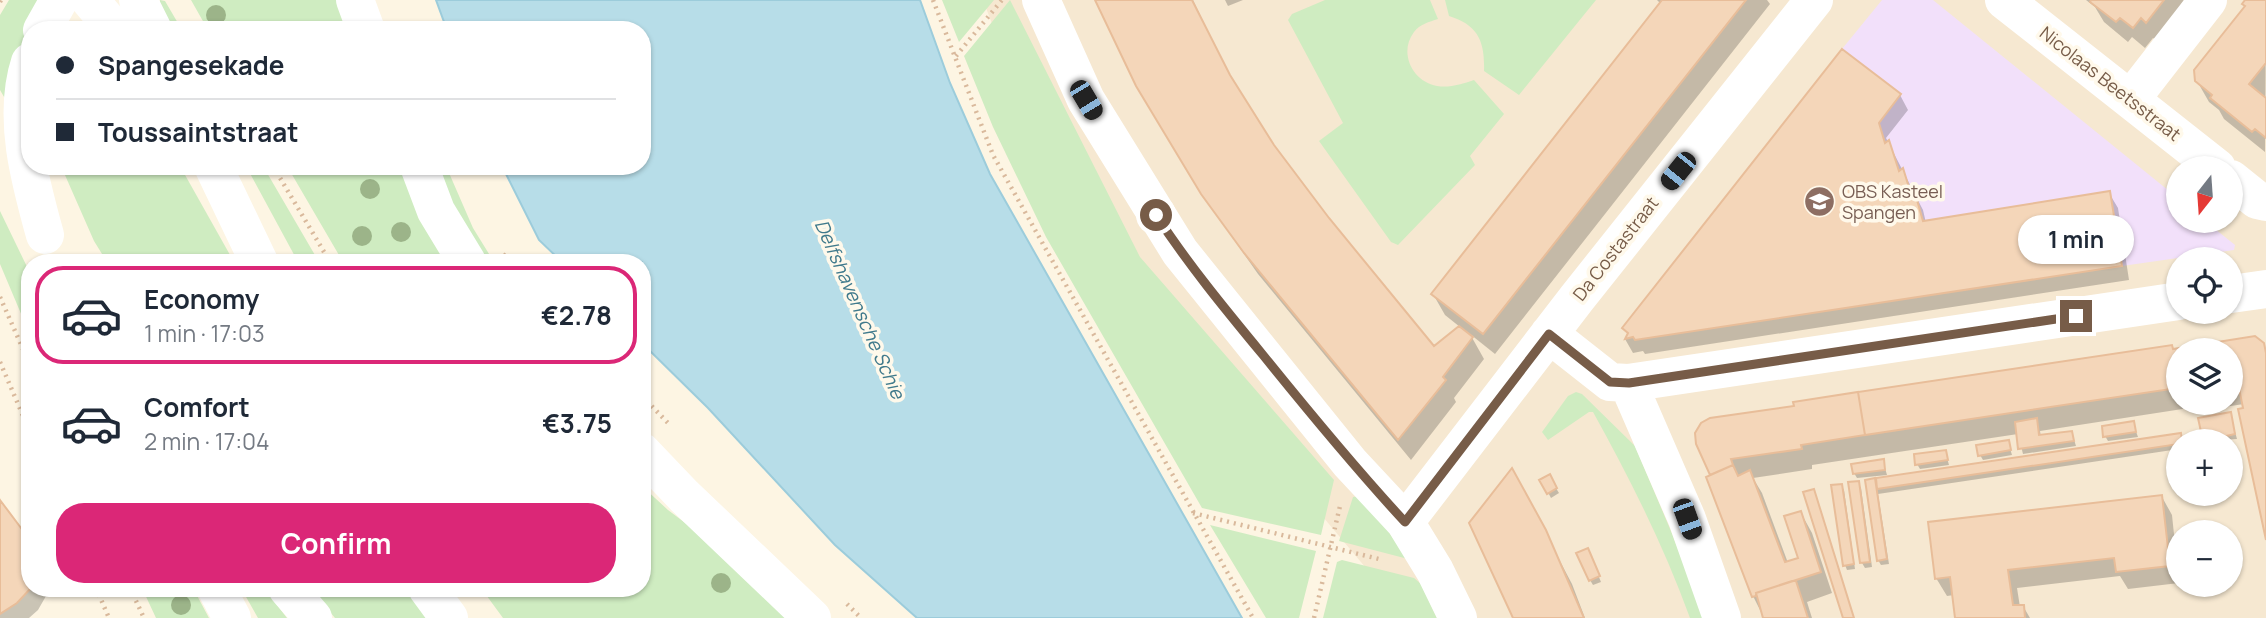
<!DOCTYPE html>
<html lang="en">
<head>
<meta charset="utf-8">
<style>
	body { margin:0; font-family:Manrope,sans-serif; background:#f2f2f3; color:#1f2937; height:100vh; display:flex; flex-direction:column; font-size:26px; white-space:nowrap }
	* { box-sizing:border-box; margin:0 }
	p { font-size:23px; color:#747a83 }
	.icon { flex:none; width:38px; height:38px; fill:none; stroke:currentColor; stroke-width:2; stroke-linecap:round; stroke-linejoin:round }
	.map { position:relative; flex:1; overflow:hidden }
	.sheet { position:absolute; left:21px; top:254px; width:630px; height:343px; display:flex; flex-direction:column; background:#fff; border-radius:28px; box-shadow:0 2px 5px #0004 }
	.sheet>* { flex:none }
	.banner { position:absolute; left:21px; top:21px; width:630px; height:154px; border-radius:28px; box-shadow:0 2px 5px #0004; display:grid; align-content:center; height:154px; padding:0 35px; background:#fff }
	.needle { width:46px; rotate:197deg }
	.controls { position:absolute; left:2166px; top:156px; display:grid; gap:14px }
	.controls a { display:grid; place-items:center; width:77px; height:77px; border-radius:50%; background:#fff; box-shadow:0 2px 5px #0004; font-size:35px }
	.end { position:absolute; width:32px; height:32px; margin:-16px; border:9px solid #775c48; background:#fff; box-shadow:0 0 0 4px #fff }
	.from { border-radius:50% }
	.bubble { position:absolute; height:49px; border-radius:24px; background:#fff; box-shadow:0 2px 5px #0004; font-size:23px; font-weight:700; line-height:49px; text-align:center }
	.car { position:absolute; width:21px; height:42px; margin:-21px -10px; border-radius:9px; box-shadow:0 0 5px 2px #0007; background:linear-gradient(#222 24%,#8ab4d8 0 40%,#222 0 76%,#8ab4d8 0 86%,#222 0) }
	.banner b { display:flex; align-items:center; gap:24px; height:66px; font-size:26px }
	.banner b+b { border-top:2px solid #e0e1e3 }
	.banner i { width:18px; height:18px; background:#1f2937 }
	ul { padding:12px 0 0; list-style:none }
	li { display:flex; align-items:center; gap:21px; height:98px; margin:0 14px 10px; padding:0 21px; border:4px solid transparent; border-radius:28px }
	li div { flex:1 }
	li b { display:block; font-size:26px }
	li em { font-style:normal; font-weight:700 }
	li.on { border-color:#db2777 }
	li>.icon { width:63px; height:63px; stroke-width:1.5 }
	.primary-button { display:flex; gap:14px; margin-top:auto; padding:14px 35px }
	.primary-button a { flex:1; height:80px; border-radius:28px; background:#db2777; color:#fff; font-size:28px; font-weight:700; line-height:80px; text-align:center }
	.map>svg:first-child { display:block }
</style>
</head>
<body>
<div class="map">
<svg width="2266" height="618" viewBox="0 0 2266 618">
	<rect width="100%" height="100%" fill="#fdf5e3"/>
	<!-- residential -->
	<path fill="#f6e8d1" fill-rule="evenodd" d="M983,0H2266V618H1408L1175,341L1023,105ZM2179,168H2231V220H2179ZM2179,259H2231V312H2179ZM2179,350H2231V402H2179ZM2179,441H2231V494H2179ZM2179,532H2231V584H2179Z"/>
	<!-- education -->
	<path fill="#f2e0fa" d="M1882,0H1933L2179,199V220L2205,221L2235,245L2234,250L2122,266L2110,191L1923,221L1915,193L1911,194L1899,171L1889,141L1885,143L1879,123L1901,94L1842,49Z"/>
	<!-- green -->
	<path fill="#cfecc1" d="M9,0H42L7,102L0,90V15Z
		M160,0L165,1L182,30H170L160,8Z
		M191,0H339L351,30H208Z
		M942,0H994L959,42Z
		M1010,0L1140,257L1334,480L1321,535L1202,508L1046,237L993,127L964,56Z
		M1325,0H1430L1438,19C1429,22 1420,24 1414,32C1398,53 1413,82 1437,86C1450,88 1462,84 1474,80L1504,114L1470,156L1475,165L1398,245L1391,242L1319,141L1343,123L1288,20L1292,14Z
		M1445,0H1596L1519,95L1484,71C1485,41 1478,25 1449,16Z
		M61,166H180L234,262H107L94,241Z
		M246,166H263L319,262H298Z
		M287,166H404L449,262H343Z
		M435,166H446L473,228L494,262H478Z
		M0,211L30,273V335L0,264Z
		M1576,392L1582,394L1635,446L1673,536L1704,618H1690C1664,546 1630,479 1593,412H1589L1548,440L1542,432L1568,396Z
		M642,486L668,510L732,558L793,618H503L481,588H642Z
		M1359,496L1371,507L1408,559L1339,541L1353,497Z
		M1210,525L1316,551L1299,618H1266Z
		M1342,560L1414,578L1421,584L1437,618H1323L1337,562Z
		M142,588H193L209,618H156Z
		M241,588H264L287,618H258Z
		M310,588H407L428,618H335Z"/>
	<!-- water -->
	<path fill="#b7dde8" stroke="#9cccdb" stroke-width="2" d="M436,0H920L950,83L990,174L1242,618H917L835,545L708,408L642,343V262H562L539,240L502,166H642V30H447Z"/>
	<!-- shadow -->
	<path fill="#0003" d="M1098,0H1193L1223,63L1273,146L1328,219L1434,349L1460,327L1445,315L1433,294L1661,4L1657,0H1767L1770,4L1495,354L1470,334L1484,359L1454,398L1456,402L1411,460L1258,274L1195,184L1138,85Z
		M1225,0H1243L1228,6Z
		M2086,0H2184L2159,42L2153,38L2145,48L2132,37L2128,42L2104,22L2095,7Z
		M2247,0H2266L2265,152L2224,119L2219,110L2209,102L2197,81L2246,8L2244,4Z
		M1900,95L1908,110L1886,138L1923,210L1926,223L2109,193L2118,208L2129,280L1645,354L1643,351L1633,353L1625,339L1629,335L1624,328Z
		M2262,344L2266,350V532L2244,404L2191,412L2189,408L2040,431L2041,437L2072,433L2076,446L2023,454L2018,434L1812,465V469L1753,478L1762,493L1788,563L1800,559L1801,513L1812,533L1832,593L1807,602L1812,618H1764L1753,596L1712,476L1698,443L2179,350V402H2231V350H2180Z
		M2230,413L2237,439L2205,441Z
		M2133,423L2138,437L2108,441L2105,436Z
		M2180,435L2183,439L2193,437L2195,441H2179V449L1878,494L1889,564L1881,565L1878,560L1867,482Z
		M2008,442L2012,455L1983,460L1980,455Z
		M1945,451L1949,465L1920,469L1917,464Z
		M1883,461L1887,475L1857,478L1854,473Z
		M1549,477L1559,493L1551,498L1542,481Z
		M1858,483L1861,488L1872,567L1865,568L1862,563Z
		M1841,485L1844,490L1855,569L1847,570L1845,565Z
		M1523,491L1572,584L1585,618H1515Z
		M2162,497L2172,515L2179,583L2128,589L2120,576L2017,588L2020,607L2023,606L2030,618H1957L1954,595L1947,596L1936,578Z
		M0,503L30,588H62L65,594L46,596L38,610L29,618H0Z
		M1590,555L1601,582L1593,585L1590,580Z"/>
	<!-- building -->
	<path fill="#f4d6b9" stroke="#e8bd99" stroke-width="2" d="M1095,0H1192L1230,75L1274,145L1329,218L1434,346L1459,326L1473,337L1443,377L1446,380L1398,440L1244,253L1201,194L1136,86Z
		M1662,0H1746L1483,334L1431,294Z
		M2091,0H2164L2146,23L2141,18L2133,28L2120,18L2116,22L2090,2Z
		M2245,0H2266V63L2249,84L2266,98V138L2255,129L2252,132L2210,98L2212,95L2195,81L2194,70L2245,6L2242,4Z
		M1842,49L1901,94L1879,123L1885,143L1889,140L1899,171L1903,168L1911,194L1915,193L1923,221L2110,191L2122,266L1635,340L1633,337L1625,339L1628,333L1622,328Z
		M2255,336L2264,343L2266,353V540L2238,409L2243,408L2238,383L2231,384V350H2179V392L2177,388L1865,435L1858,392L2172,345L2173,349Z
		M1858,392L1865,435L1801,445L1802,449L1731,459L1733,465L1710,475L1696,444L1695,433L1701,423L1710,418L1794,406L1793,402Z
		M2231,412L2235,434L2213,439V441H2203L2198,418Z
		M2037,418L2039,435L2072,431L2074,441L2018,449L2015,422Z
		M2134,421L2136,432L2103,437L2102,426Z
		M2181,433L2182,441H2179V444L1877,489L1876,478Z
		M2193,435L2195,441H2184L2183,438Z
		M2009,440L2011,450L1978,456L1976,445Z
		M1946,450L1948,460L1915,465L1914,454Z
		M1884,459L1885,470L1853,474L1851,464Z
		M1733,465L1738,476L1750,470L1785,562L1798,558L1784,516L1801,511L1821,572L1756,593V596L1752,597L1706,477Z
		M1512,468L1546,530L1584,618H1513L1469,523Z
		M1550,474L1557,488L1547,494L1539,480Z
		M1875,478L1887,559L1877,561L1865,480Z
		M1859,481L1870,562L1860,563L1848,482Z
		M1842,484L1854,564L1843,566L1831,485Z
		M1814,489L1854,618H1843L1803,492Z
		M2162,495L2170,566L2116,572L2114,558L2008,570L2013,605H2024L2025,618H1955L1950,577L1935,579L1928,522Z
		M0,500L30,540L31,588L17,603L0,614Z
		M1588,548L1600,576L1589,581L1576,553Z
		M1792,581H1796L1808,618H1763L1756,593Z"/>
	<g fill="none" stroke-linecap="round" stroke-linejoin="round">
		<!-- path -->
		<path stroke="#d9b99c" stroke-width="4.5" stroke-dasharray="2 5" stroke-linecap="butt" d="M933,0L993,155L1253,618
			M0,2L1,0
			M956,56L1002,0
			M273,166L330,262
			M503,254L511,262
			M0,297L30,365
			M0,362L30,432
			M642,396L668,423
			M1193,513L1383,560
			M96,588L109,618
			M130,588L144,618
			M847,604L861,618
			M1314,618L1340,506"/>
		<!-- street -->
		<path stroke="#fff" stroke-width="38" d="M1041,0L1086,100L1180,252L1350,463L1405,522L1435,571L1458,618
			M2004,0L2217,168
			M2131,99L2208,0
			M2231,179L2257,200L2266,202
			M2231,294L2266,289
			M1549,334L1610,382L1628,383L2179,301
			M1628,383L1687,519L1722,618
			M1405,522L1577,298L1814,0"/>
		<!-- secondary -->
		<path stroke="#fff" stroke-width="38" d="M90,0L115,30
			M138,0L153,30
			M355,0L366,30
			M42,30L59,0
			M30,62C12,117 30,181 45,235
			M213,166L259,262
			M419,166L436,211L467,262
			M642,452L684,496L812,618
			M216,588L232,618
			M287,588L313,618
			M427,588L449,618"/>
	</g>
	<!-- trees -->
	<g fill="#9cb489">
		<circle cx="216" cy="15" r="10"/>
		<circle cx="370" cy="189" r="10"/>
		<circle cx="401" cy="232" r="10"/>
		<circle cx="362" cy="236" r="10"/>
		<circle cx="721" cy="583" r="10"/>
		<circle cx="181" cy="605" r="10"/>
	</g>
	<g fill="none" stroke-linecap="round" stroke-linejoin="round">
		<!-- route -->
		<path stroke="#775c48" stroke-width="9" d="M1156,215C1188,264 1225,309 1263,355C1309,412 1355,468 1405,522L1549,334L1610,382L1629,383L2076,316"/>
	</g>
	<!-- icons -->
	<defs>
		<symbol id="school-disc" viewBox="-11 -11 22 22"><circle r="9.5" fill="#8d6e63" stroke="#fff9eb"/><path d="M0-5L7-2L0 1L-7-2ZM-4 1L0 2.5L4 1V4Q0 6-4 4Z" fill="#fff"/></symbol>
	</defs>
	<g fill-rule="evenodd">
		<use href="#school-disc" x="1802" y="184" width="35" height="35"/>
	</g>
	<g text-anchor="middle" stroke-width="7" stroke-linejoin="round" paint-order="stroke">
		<!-- street labels -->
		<g font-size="18" fill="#775c48" stroke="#fff9eb">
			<text transform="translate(2110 84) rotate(38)" y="6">Nicolaas Beetsstraat</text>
			<text transform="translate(1616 249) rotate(-52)" y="6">Da Costastraat</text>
		</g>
		<!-- education labels -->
		<g font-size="18" fill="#785e54" stroke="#fff9eb" text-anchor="start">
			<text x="1842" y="198">OBS Kasteel<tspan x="1842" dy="21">Spangen</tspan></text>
		</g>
		<!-- water labels -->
		<g font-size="19" font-style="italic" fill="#407a8c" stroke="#fff9eb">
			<text transform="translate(860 309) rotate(66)" y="7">Delfshavensche Schie</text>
		</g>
	</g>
</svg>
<div class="controls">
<a><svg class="needle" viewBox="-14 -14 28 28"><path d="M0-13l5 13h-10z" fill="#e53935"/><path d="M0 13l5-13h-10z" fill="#747a83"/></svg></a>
<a><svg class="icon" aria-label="locate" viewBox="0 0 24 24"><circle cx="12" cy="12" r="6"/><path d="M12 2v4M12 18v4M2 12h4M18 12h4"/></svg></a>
<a><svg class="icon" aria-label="layers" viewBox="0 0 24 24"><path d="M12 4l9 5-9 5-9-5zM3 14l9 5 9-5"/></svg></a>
<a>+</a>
<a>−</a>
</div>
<i class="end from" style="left:1156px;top:215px"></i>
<i class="end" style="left:2076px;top:316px"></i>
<div class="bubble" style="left:2018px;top:215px;width:116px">1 min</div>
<i class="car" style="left:1086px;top:100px;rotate:149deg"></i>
<i class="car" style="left:1678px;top:171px;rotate:219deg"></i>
<i class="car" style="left:1687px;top:519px;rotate:160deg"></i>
<div class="banner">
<b><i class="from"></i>Spangesekade</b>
<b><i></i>Toussaintstraat</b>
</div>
<section class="sheet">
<ul>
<li class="on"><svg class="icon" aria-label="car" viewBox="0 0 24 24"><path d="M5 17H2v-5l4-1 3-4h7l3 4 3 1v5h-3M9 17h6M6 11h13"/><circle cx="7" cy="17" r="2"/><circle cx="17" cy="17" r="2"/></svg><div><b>Economy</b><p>1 min · 17:03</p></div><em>€2.78</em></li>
<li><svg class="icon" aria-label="car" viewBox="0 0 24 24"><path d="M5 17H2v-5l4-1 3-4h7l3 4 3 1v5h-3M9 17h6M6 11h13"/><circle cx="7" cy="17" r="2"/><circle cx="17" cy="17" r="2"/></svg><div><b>Comfort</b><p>2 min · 17:04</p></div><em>€3.75</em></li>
</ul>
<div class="primary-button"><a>Confirm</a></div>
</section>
</div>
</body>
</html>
